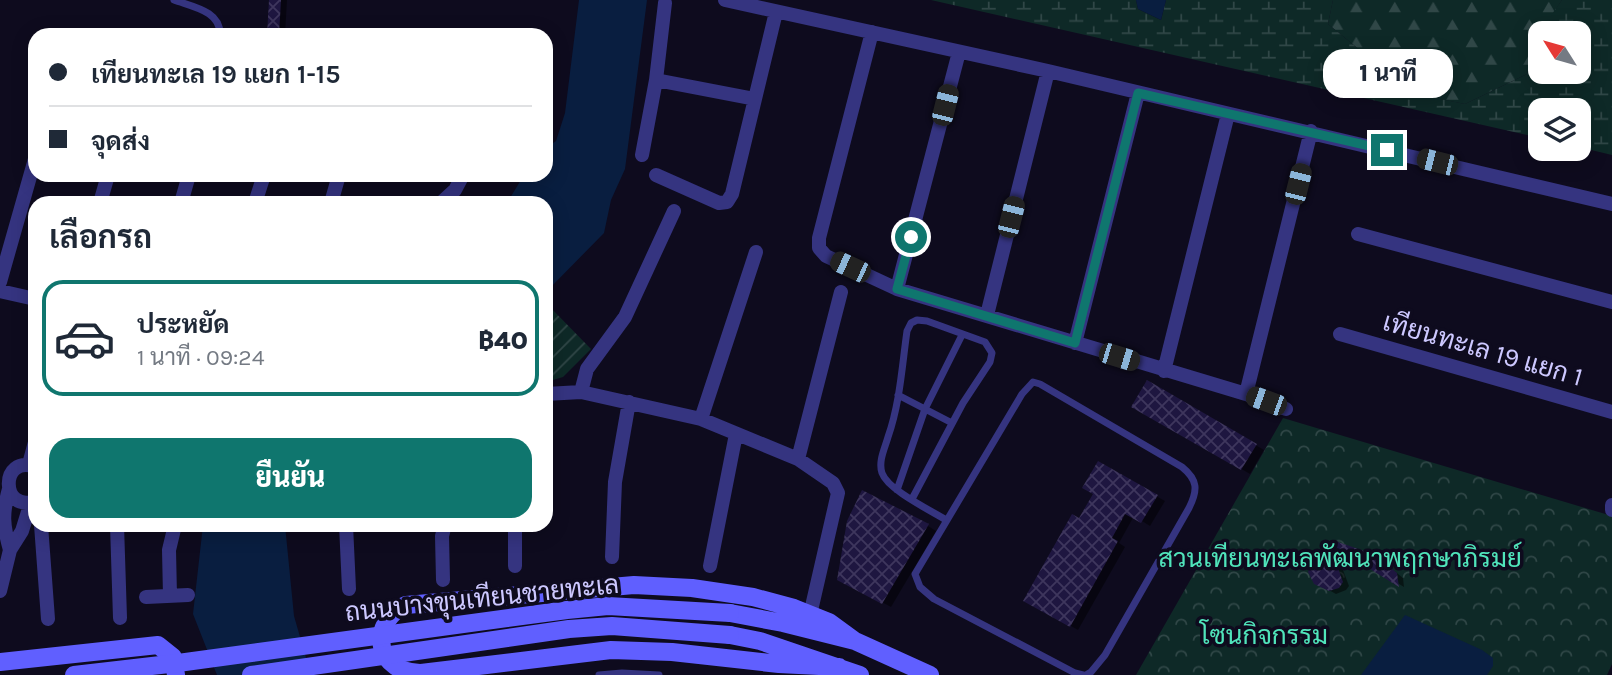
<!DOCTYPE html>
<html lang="th">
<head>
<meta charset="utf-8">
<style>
	body { margin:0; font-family:Karla,Sarabun,sans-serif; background:#f6f6f7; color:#1f2937; height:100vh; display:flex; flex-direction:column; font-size:26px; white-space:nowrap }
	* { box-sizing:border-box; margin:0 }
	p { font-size:23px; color:#747a83 }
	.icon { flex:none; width:38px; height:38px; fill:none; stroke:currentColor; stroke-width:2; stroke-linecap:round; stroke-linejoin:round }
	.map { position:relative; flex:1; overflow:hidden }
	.sheet { position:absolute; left:28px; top:196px; width:525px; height:336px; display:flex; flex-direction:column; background:#fff; border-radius:21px; box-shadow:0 4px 18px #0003 }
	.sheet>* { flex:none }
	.top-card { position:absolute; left:28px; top:28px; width:525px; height:154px; border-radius:21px; box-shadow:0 4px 18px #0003; display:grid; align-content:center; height:154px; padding:0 21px; background:#fff }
	.needle { width:46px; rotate:307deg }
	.tools { position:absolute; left:1528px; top:21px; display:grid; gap:14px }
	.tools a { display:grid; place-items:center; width:63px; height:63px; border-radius:14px; background:#fff; box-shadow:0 4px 18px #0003; font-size:35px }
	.end { position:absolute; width:32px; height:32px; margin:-16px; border:9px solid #0f766e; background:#fff; box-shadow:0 0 0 4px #fff }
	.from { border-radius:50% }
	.bubble { position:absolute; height:49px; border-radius:21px; background:#fff; box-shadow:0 4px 18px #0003; font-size:23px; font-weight:800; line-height:49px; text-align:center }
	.car { position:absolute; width:21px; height:42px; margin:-21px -10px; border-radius:9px; box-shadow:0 0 5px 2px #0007; background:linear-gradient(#222 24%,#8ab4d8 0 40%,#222 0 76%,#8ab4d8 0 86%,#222 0) }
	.top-card b { display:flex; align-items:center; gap:24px; height:66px; font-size:26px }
	.top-card b+b { border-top:2px solid #e0e1e3 }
	.top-card i { width:18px; height:18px; background:#1f2937 }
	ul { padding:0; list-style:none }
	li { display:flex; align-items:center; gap:21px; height:116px; margin:0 14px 10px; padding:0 7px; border:4px solid transparent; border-radius:21px }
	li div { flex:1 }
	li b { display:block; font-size:26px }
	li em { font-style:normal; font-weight:800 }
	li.active { border-color:#0f766e }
	li>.icon { width:63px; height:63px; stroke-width:1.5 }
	h2 { padding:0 21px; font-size:32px; line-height:84px }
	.cta { display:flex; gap:14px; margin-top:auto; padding:14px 21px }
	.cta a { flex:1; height:80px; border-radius:21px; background:#0f766e; color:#fff; font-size:28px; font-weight:800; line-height:80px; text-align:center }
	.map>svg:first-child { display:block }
</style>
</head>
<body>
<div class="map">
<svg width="1612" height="675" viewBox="0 0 1612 675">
	<defs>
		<pattern id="forest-firs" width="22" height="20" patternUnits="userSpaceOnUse" patternTransform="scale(1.75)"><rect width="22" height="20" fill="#0e2927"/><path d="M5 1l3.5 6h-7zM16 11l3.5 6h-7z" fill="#304747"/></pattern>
		<pattern id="wetland-marsh" width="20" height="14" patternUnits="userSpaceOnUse" patternTransform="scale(1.75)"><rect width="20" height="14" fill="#0e2927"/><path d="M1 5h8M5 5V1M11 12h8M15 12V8" fill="none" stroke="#304747"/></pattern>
		<pattern id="park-crowns" width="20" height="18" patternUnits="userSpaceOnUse" patternTransform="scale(1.75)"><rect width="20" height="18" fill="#0e2927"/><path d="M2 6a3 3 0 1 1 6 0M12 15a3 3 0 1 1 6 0" fill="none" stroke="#304747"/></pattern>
		<pattern id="garden-furrows" width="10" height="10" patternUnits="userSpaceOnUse" patternTransform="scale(1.75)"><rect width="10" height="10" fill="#0e2927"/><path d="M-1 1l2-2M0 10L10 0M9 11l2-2" fill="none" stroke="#304747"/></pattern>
		<pattern id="building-cross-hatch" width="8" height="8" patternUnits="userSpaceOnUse" patternTransform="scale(1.75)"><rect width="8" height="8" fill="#1e1640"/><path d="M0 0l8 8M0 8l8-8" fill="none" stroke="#3e365d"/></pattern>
	</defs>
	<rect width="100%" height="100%" fill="#0e0b1e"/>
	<!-- forest -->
	<path fill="url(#forest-firs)" d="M1333,0H1562L1540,33L1527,74L1465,104L1393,90L1361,51L1328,24Z"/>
	<!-- wetland -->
	<path fill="url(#wetland-marsh)" d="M931,0H1136L1138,9L1161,20L1166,0H1333L1328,24L1361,51L1393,89L1465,104L1527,74L1540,39V72H1578V33H1542L1547,21L1562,0H1612V155L1579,147L1578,110H1540V138Z"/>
	<!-- park -->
	<path fill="url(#park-crowns)" d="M1283,418L1612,516V664L1607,675H1136Z"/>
	<!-- garden -->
	<path fill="url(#garden-furrows)" d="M546,303L591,349L563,377L546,382Z"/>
	<!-- water -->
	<path fill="#091e40" d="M579,0H647L625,169L611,200L604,233L546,292V203H507L524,175H546V148L556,141L565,113Z
		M1136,0H1166L1161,20L1138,9Z
		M203,525H285L294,616L311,675H217L193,614Z
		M1405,615L1482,650L1493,658V666L1487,675H1361Z"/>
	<!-- shadow -->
	<path fill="#0007" d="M269,0H287L285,35H269L271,1Z
		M1147,382L1264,450L1250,474L1134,406Z
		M1098,464L1165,501L1150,526L1134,516L1119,543L1125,547L1078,630L1025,600L1095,494Z
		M928,526L936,531L891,607L839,579Z
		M1335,545L1382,561L1403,578L1404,587Z
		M1331,551L1337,554L1349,586L1346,590L1336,594L1316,583Z"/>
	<!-- building -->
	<path fill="url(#building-cross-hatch)" d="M269,0H281L279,35H267Z
		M1147,380L1257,444L1241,470L1131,407Z
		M1098,461L1158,495L1141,523L1125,514L1112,538L1118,541L1070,627L1023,601L1072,514L1079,518L1093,494L1082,488Z
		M862,490L929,524L882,604L837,580L847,521Z
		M1335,541L1376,555L1397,573L1399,587L1333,546Z
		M1331,549L1343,582L1339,588L1329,591L1314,584L1308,572L1314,554L1321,550Z"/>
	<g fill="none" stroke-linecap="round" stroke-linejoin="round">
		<!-- service -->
		<path stroke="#353480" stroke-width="7" d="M174,0C193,7 221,11 220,35
			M898,395L952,423
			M897,490L925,409L962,335
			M912,499L963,403L990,362L992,353L985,342L927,321L917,320L911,323L907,331C902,366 900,403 888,437C885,448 878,461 882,473C888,490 930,510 946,520
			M599,675L622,673L659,675
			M1083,675L1075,673L934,599L920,587L915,574L1022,394L1033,382L1040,384L1182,467C1198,480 1198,490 1189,508L1105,655L1091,672L1086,675"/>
		<!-- minor -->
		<path stroke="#353480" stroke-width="14" d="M725,0L1048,71L1612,204
			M872,32L819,238V248L826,256L897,289L1246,394L1286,409
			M656,80L755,99
			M642,155L656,80L665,3
			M656,175L719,203L727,202L732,194L776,12
			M100,203L108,175
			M181,203L189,175
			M255,203L264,175
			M331,203L339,175
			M441,203L455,190L463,175
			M1358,234L1612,302
			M0,282L35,159
			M897,289L959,52
			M0,291L35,299
			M987,315L1048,71
			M1340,334L1612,412
			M1075,343L1138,93
			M1164,371L1228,114
			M581,392L587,369L625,317L674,211
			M546,394L581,392L701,419L798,459L833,483L838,493L810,615
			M1246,394L1311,131
			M701,419L756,252
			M798,459L841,292
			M29,464L35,442
			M35,467C0,454 0,513 35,501
			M9,489C2,514 3,525 10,550
			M1612,505V510
			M41,525L48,619
			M117,525L120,618
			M346,525L349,589
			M515,525V566
			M612,557L615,482L629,402
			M710,566L736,434
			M443,580L442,536L445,525
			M0,591L10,550L22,531L31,502
			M170,596L169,550L175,525
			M146,597L188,595"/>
		<!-- secondary -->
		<path stroke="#605fff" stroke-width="18" d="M730,613L783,623L855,641L930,675
			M730,635L760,641L860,675
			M0,662L158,645L173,657L176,675
			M839,667L779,664L672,652L611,650L421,673C412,672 402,672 394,665C371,648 382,614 406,605L634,585L692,588L753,597L794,608L829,622L855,641"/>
		<!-- secondary-bridge -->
		<path stroke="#605fff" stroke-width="18" d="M74,675L178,663L567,610L608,606L730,613
			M251,675L569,629L612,626L730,635"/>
	</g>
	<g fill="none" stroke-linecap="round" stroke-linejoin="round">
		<!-- route -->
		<path stroke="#0f766e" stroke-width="9" d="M911,237L897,289L1075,343L1138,93L1387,150"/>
	</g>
	<g text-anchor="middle" stroke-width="7" stroke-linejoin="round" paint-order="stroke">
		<!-- street labels -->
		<g font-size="26" fill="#cdc8ff" stroke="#0e0b1e">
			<text transform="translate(1483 349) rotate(16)" y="9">เทียนทะเล 19 แยก 1</text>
			<text transform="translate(482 598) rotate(-6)" y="9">ถนนบางขุนเทียนชายทะเล</text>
		</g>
		<!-- park labels -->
		<g font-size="26" fill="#50e4bb" stroke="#0e0b1e">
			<text x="1340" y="567">สวนเทียนทะเลพัฒนาพฤกษาภิรมย์</text>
			<text x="1264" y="644">โซนกิจกรรม</text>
		</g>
	</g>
</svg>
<div class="tools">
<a><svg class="needle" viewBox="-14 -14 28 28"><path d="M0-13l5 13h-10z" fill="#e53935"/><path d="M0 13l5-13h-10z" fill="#747a83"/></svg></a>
<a><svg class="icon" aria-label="layers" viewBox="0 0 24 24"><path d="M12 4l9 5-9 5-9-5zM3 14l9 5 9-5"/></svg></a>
</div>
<i class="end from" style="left:911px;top:237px"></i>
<i class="end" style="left:1387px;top:150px"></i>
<div class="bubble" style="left:1323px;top:49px;width:130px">1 นาที</div>
<i class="car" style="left:945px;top:105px;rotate:14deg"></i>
<i class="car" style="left:1437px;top:162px;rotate:284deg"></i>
<i class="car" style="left:1298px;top:184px;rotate:14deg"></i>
<i class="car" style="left:1011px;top:217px;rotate:14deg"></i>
<i class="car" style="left:850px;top:267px;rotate:295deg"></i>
<i class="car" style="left:1119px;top:357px;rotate:107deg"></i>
<i class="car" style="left:1266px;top:401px;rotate:290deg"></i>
<div class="top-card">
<b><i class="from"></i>เทียนทะเล 19 แยก 1-15</b>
<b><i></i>จุดส่ง</b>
</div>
<section class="sheet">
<h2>เลือกรถ</h2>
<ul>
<li class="active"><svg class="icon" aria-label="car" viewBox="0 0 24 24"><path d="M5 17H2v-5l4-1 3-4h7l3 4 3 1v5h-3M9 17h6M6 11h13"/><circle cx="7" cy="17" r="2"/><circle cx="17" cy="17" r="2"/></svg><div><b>ประหยัด</b><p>1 นาที · 09:24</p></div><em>฿40</em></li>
</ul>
<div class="cta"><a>ยืนยัน</a></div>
</section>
</div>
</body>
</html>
